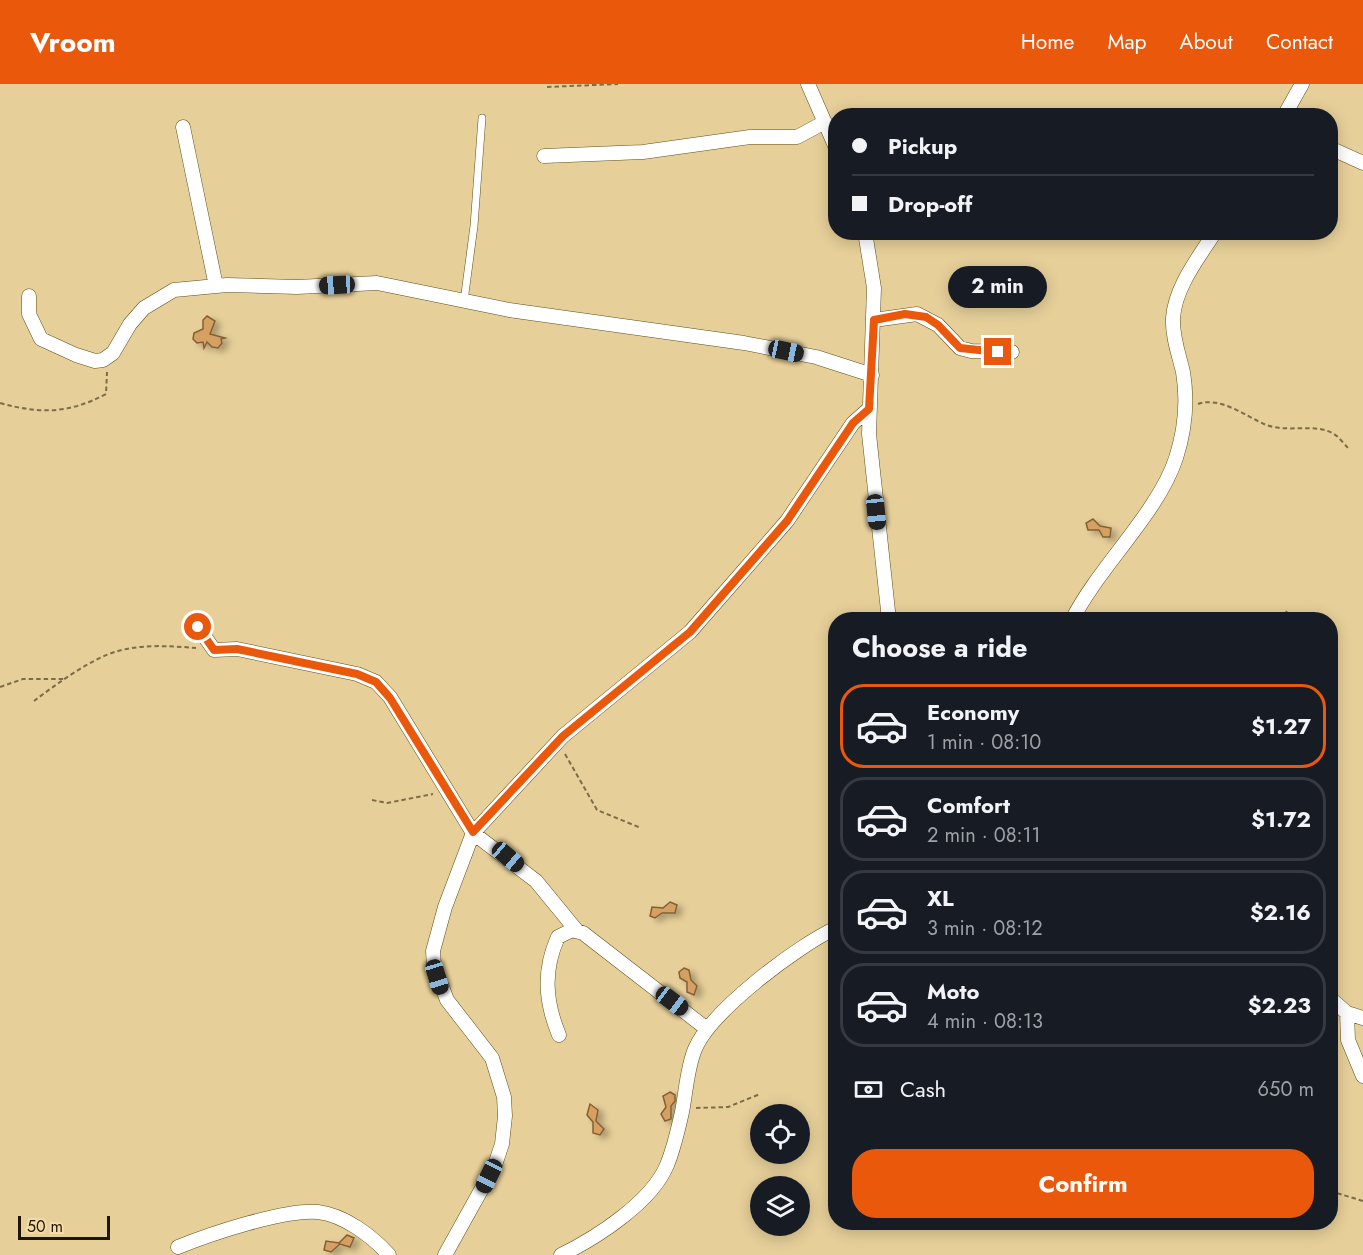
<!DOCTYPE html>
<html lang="en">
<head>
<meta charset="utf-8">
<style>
	body { margin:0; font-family:Jost,sans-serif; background:#20242c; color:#f1f3f6; height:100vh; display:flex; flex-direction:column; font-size:22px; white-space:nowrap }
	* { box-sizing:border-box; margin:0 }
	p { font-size:20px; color:#9ea1a6 }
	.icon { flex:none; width:33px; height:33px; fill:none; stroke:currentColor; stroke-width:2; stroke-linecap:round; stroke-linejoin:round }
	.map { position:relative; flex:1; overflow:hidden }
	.panel { position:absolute; left:828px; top:528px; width:510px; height:618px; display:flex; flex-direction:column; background:#171b24; border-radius:24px; box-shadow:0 3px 15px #0003 }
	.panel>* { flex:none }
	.banner { position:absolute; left:828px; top:24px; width:510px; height:132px; border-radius:24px; box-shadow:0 3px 15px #0003; display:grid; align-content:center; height:132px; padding:0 24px; background:#171b24 }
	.tools { position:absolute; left:750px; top:1020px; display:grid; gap:12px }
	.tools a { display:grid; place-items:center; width:60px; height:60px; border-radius:50%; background:#171b24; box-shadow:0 3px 15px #0003; font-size:30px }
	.scale { position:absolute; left:18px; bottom:15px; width:92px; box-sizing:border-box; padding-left:6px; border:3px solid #1e1602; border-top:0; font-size:16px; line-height:21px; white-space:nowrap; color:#1e1602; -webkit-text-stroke:4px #f3dca5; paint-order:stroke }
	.end { position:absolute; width:27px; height:27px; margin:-14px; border:8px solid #ea580c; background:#fff; box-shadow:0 0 0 3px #fff }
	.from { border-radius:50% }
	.bubble { position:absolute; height:42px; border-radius:21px; background:#171b24; box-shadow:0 3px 15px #0003; font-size:20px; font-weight:700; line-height:42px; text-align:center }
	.car { position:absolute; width:18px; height:36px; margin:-18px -9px; border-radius:8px; box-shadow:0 0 4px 2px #0007; background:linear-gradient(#222 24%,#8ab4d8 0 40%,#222 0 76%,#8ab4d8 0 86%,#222 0) }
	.banner b { display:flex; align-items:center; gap:21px; height:57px; font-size:22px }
	.banner b+b { border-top:2px solid #363941 }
	.banner i { width:15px; height:15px; background:#f1f3f6 }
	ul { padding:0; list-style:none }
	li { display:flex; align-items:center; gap:18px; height:84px; margin:0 12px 9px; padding:0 12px; border:3px solid #363941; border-radius:24px }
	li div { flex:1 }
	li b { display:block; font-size:22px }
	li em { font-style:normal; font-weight:700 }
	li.on { border-color:#ea580c }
	li>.icon { width:54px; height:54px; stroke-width:1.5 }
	h2 { padding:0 24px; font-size:27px; line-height:72px }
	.pay { display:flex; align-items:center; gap:15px; height:66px; padding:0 24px; font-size:22px }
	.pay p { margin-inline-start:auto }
	.button { display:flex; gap:12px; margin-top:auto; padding:12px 24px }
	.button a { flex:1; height:69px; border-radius:24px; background:#ea580c; color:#fff; font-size:24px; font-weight:700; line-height:69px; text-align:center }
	header { display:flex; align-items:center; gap:36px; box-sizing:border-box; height:84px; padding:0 30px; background:#ea580c; color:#fff }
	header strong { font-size:28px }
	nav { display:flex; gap:33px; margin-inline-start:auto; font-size:21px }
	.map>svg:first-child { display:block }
</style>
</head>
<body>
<header>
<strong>Vroom</strong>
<nav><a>Home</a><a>Map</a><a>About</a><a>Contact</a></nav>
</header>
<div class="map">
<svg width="1363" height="1171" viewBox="0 0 1363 1171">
	<defs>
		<filter id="shadow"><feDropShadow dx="5.5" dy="3.5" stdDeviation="3" flood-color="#0004"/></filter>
	</defs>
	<rect width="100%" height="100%" fill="#e6cf99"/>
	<!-- building -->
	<path fill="#d6a064" stroke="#845f36" stroke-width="1.5" filter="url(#shadow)" d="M207,232L215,237L210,250L225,254L221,255L222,259L218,264L212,263L207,258L204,264L203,258L197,259L193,255L194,249L203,245V236Z
		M1093,435L1100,442L1111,444L1110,453H1103L1099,446H1088L1086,439Z
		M670,818L677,821L675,829H662L655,834L650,832L652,823L663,824Z
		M684,884L689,886L691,896L697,902L694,911L687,908V898L680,894L679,888Z
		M670,1008L675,1011V1017L671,1022V1035L665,1037L661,1030L666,1023L663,1012Z
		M590,1020L598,1026L596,1037L604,1045L600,1051L593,1049V1038L587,1031Z
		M347,1151L354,1154L350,1163L340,1160L331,1168L324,1166L326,1157L339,1159Z"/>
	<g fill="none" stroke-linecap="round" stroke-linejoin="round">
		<defs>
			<path id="lane" d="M464,217L474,142L482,34"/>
			<path id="street" d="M808,0L836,64
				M1284,32L1302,0
				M183,43L216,202
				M1330,64L1363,79
				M544,72L643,68L750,53H797L825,38
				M865,148L874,204L869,350L889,536
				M29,212V230L41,255L76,271L95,277L103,276L113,269L130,240L144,224L174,206L227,201L297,203L377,199L509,226L744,259L816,273L872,291
				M874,236L917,230L938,241L960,264L971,267L1012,268
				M1072,536C1100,481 1158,429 1176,374C1185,346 1188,318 1183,288C1179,271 1172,252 1173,234C1175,203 1199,173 1215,148
				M198,543L214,566L237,565L357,590L376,598L390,613L473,749L536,797L577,847
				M1330,914L1347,929L1363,934
				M1347,929L1348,956L1363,992
				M559,951C545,917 543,886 558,853L572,846L583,849L707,945
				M178,1163C210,1150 284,1125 318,1128C344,1131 372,1152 389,1171
				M445,1171L495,1081L502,1060L505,1032L504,1013L492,974L447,916L434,882L433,867L445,823L473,749L563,652L690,548L787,437L853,339L869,325
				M561,1171C596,1154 652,1118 667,1081C674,1064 678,1046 682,1028C686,1008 687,984 695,965C711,927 797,862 836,844"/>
		</defs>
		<!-- lane casing -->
		<use href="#lane" stroke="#624e18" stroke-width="8"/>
		<!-- street casing -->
		<use href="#street" stroke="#624e18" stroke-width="15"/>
		<!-- path -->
		<path stroke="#7c6d49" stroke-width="2" stroke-dasharray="4.5 3" stroke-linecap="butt" d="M547,3L618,0
			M0,319C40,330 68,330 106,310L107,288
			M1198,320C1219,312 1246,332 1264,340C1287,350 1314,338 1334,350C1339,353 1344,360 1348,364
			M1279,536L1289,525
			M0,603L23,595H64
			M34,617C55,601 92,574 118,567C143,560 171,562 196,564
			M565,670L597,726L641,744
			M372,716L387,719L433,710
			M696,1024L728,1023L760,1010
			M1330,1107L1363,1117"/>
		<!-- lane -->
		<use href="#lane" stroke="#fff" stroke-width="7"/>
		<!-- street -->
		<use href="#street" stroke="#fff" stroke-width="14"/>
	</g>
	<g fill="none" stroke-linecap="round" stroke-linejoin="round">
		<!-- route -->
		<path stroke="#ea580c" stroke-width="8" d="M198,543L214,566L237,565L357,590L376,598L390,614L473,748L563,652L690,548L787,437L853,339L869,325L874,236L905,230L926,233L938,241L960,264L998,268"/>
	</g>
</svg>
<div class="tools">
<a><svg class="icon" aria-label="locate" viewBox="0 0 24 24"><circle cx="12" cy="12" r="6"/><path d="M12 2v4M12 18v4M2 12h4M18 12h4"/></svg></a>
<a><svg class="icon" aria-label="layers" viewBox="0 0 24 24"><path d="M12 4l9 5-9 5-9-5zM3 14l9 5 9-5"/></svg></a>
</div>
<div class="scale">50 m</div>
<i class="end from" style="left:198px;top:543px"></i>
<i class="end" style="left:998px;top:268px"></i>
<div class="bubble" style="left:948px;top:182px;width:99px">2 min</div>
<i class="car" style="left:337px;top:201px;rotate:267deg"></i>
<i class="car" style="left:786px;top:267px;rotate:102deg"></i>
<i class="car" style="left:876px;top:428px;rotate:174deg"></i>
<i class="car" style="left:508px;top:773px;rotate:130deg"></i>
<i class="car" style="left:437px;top:893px;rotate:163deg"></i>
<i class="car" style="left:672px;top:917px;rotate:127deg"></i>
<i class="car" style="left:489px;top:1092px;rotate:206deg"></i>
<div class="banner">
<b><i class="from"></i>Pickup</b>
<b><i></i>Drop-off</b>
</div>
<section class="panel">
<h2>Choose a ride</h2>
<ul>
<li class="on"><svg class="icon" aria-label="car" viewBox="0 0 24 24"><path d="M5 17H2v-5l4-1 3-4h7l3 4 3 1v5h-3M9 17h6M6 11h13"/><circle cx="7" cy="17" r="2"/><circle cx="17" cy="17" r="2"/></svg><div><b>Economy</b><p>1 min · 08:10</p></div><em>$1.27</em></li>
<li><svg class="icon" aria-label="car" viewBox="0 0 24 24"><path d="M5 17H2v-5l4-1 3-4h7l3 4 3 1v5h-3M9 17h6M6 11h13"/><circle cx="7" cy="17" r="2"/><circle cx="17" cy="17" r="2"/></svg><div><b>Comfort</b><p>2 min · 08:11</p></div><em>$1.72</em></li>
<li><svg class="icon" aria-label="car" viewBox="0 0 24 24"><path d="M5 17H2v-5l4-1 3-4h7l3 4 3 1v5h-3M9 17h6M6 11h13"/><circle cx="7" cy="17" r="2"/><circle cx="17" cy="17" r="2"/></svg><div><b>XL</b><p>3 min · 08:12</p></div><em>$2.16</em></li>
<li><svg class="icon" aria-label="car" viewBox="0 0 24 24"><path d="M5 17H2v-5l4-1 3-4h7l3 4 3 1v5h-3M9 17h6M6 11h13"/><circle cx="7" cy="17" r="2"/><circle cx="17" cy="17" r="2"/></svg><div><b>Moto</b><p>4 min · 08:13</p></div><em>$2.23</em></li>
</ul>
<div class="pay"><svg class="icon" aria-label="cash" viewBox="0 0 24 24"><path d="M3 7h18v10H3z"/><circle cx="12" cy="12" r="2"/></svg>Cash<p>650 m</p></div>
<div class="button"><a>Confirm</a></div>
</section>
</div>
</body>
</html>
